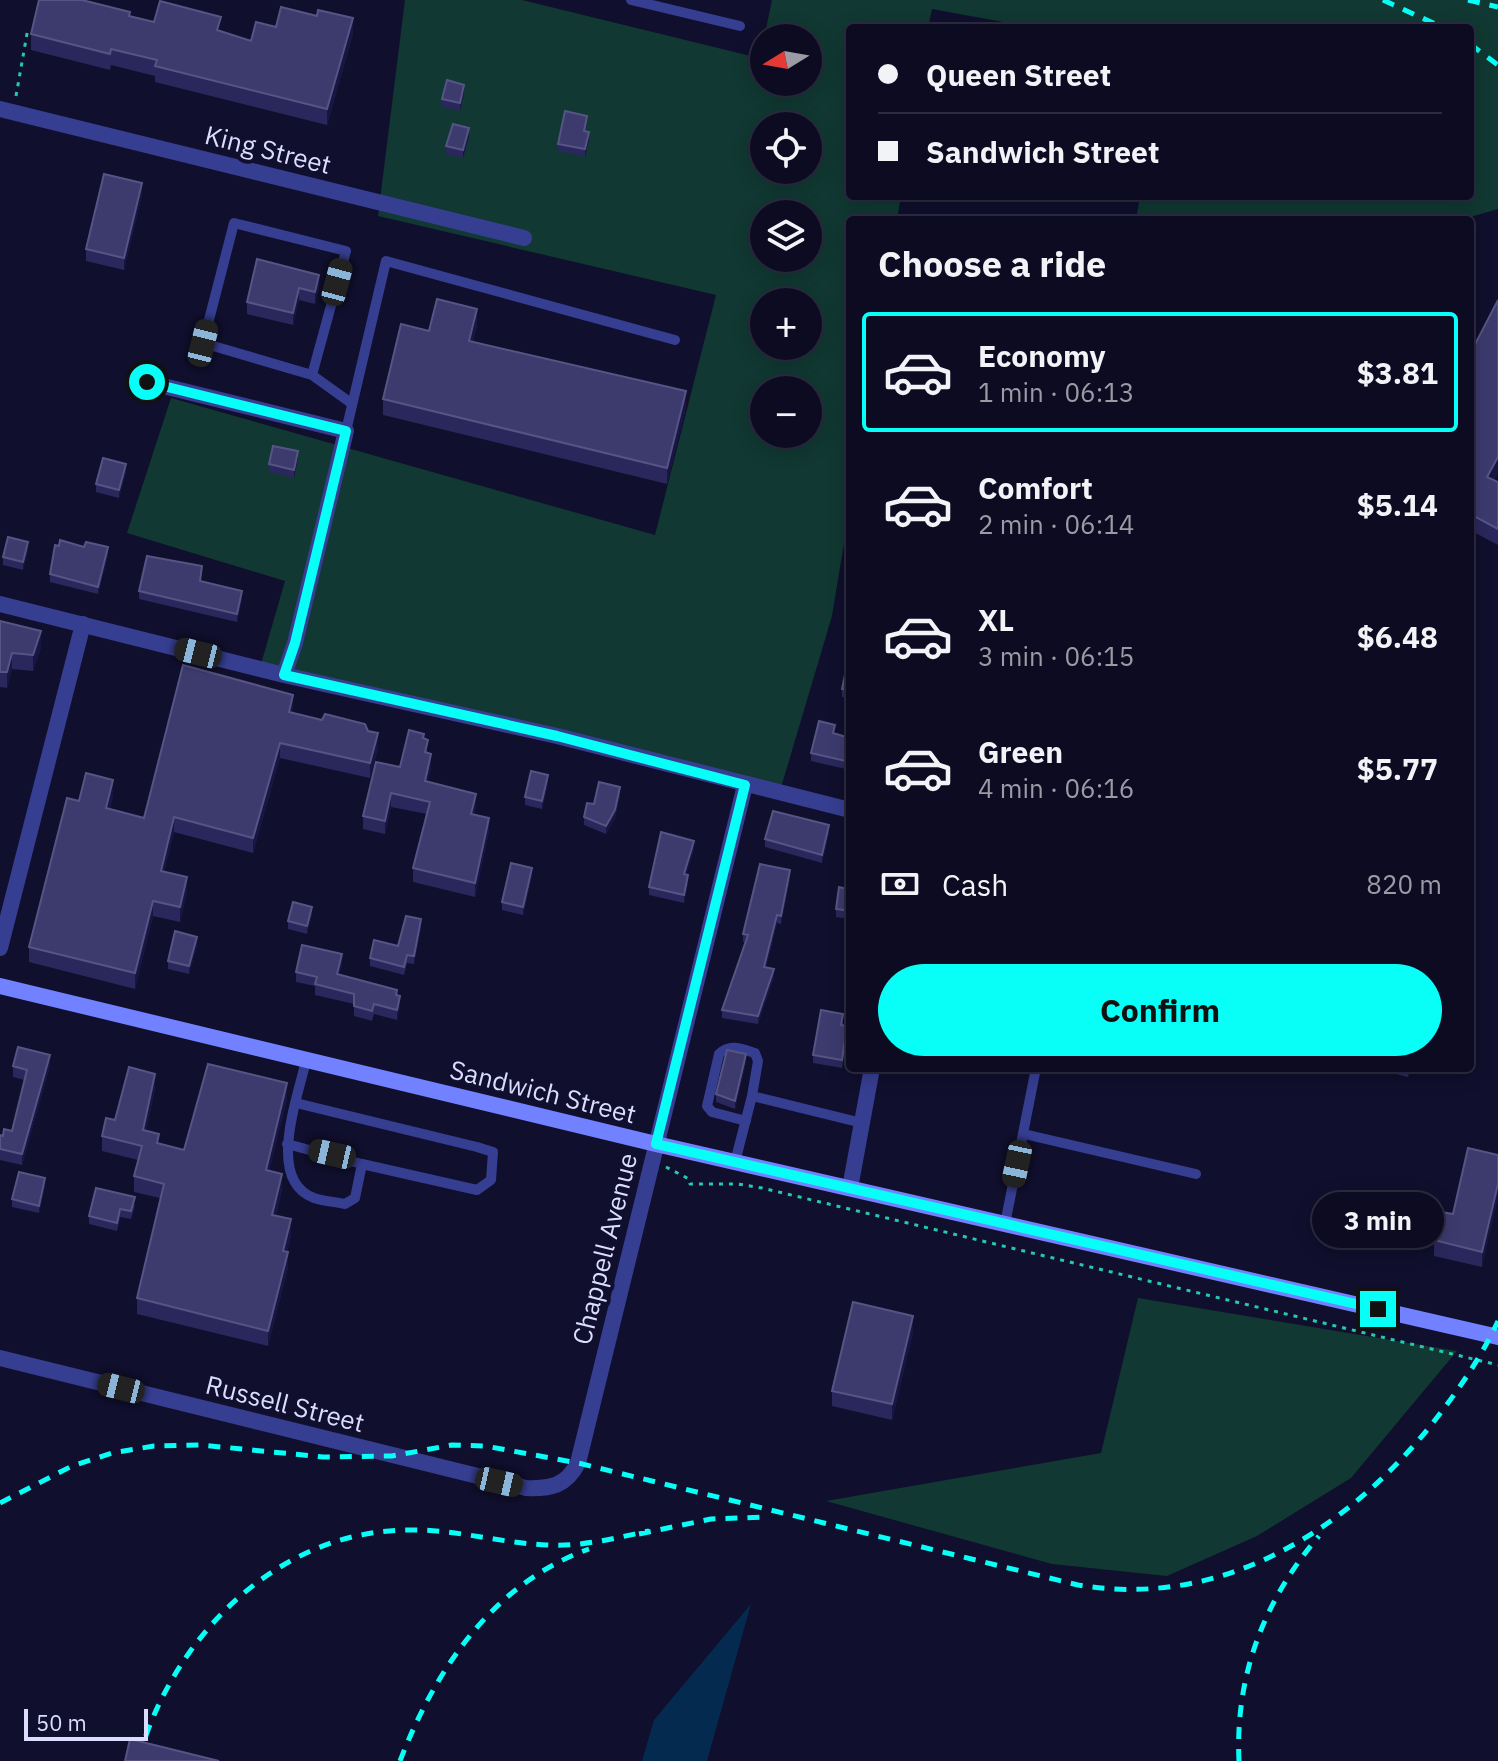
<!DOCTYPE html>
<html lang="en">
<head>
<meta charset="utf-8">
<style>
	body { margin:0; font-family:"IBM Plex Sans",sans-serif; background:#1a192f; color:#f1f3f6; height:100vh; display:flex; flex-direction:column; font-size:30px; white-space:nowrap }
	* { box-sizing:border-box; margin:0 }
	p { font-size:26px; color:#9a9ba5 }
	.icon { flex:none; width:44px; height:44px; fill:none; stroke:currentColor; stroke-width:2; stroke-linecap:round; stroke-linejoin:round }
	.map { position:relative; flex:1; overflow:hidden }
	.panel { position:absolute; left:846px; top:216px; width:628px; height:856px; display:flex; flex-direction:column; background:#0c0b22; border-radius:8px; box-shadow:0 4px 20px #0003,0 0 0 2px #2c2b40 }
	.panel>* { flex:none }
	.guide { position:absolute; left:846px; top:24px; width:628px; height:176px; border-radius:8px; box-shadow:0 4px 20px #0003,0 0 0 2px #2c2b40; display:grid; align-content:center; height:176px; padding:0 32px; background:#0c0b22 }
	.needle { width:52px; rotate:259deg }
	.tools { position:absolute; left:750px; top:24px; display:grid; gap:16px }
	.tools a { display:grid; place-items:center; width:72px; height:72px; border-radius:50%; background:#0c0b22; box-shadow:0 4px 20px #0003,0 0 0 2px #2c2b40; font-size:40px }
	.scale { position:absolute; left:24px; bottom:20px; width:124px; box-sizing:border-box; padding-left:8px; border:4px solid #dbdcff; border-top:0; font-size:22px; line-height:28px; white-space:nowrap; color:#dbdcff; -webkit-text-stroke:6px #100f2d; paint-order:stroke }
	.end { position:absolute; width:36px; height:36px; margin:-18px; border:10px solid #07fff8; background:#111; box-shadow:0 0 0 4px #111 }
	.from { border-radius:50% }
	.bubble { position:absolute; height:56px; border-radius:28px; background:#0c0b22; box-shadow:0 4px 20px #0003,0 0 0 2px #2c2b40; font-size:26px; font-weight:700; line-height:56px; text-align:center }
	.car { position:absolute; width:24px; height:48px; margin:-24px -12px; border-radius:10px; box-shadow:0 0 6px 2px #0007; background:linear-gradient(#222 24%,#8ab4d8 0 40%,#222 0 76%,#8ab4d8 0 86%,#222 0) }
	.guide b { display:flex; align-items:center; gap:28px; height:76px; font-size:30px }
	.guide b+b { border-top:2px solid #2c2b40 }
	.guide i { width:20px; height:20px; background:#f1f3f6 }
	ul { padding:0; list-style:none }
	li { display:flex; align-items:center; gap:24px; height:120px; margin:0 16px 12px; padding:0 16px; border:4px solid transparent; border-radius:8px }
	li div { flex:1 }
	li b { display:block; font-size:30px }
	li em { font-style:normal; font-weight:700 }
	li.selected { border-color:#07fff8 }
	li>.icon { width:72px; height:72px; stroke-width:1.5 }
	h2 { padding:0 32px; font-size:36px; line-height:96px }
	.pay { display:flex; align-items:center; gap:20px; height:88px; padding:0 32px; font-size:30px }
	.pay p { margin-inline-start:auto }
	.button { display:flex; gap:16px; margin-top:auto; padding:16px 32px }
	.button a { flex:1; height:92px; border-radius:48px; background:#07fff8; color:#111; font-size:32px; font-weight:700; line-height:92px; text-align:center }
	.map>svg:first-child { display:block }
</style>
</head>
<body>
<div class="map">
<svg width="1498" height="1761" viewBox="0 0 1498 1761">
	<rect width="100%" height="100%" fill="#100f2d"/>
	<!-- green -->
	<path fill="#113832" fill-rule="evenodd" d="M405,0H522L759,58L764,38V82H808V38H764L772,0H1498V209L1460,220H1136L1140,196H1470V28H1035L932,9L928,28H850V196H901L897,220H850V507L832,616L780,791L261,664L285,581L127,533L171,398L655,535L716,295L378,216ZM764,126H808V170H764ZM764,214H808V258H764ZM764,302H808V346H764ZM764,390H808V434H764Z
		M1138,1298L1457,1351L1351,1478L1257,1536L1167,1576L1052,1564L826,1501L1101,1453Z"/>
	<!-- water -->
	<path fill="#052a50" d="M751,1604L707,1761H642L654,1720Z"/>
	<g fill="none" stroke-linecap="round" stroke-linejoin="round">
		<!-- path -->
		<path stroke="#24caaa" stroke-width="3" stroke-dasharray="4 6" stroke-linecap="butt" d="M16,96L28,28
			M666,1167L689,1179L690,1184H738L762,1188L1498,1365"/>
		<!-- lane -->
		<path stroke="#363e91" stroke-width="10" d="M631,0L740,26
			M312,375L203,343L234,223L346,251L312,375L351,403
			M346,431L386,261L675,340
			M296,1103L477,1147L493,1152L491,1180L477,1190L362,1164
			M746,1121L712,1112L707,1106L719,1054C730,1043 742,1049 755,1053L758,1061L752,1096
			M1024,1134L1196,1174
			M287,1144L362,1164L355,1198L345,1204C335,1202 323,1201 314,1198C265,1180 299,1095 306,1060
			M735,1162L752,1096L862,1123
			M1005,1224L1036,1068"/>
		<!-- street -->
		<path stroke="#363e91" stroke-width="16" d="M0,109L524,238
			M147,382L346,431L295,643L284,675
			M0,604L284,675L557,736L850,810
			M0,948L83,624
			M850,1188L872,1068
			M0,1358L526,1488C551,1489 566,1486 578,1463L745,785"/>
		<!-- secondary -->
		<path stroke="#7281ff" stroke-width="16" d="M0,986L656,1144L1498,1337"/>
		<!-- rail -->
		<path stroke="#07fff8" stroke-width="5" stroke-dasharray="12 10" stroke-linecap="butt" d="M1383,0L1444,28
			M1468,0L1498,7
			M1470,44L1498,65
			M0,1503L72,1466L112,1453L154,1446L201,1445L323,1457L392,1456L452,1445L485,1446L578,1463L1078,1585C1221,1609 1345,1532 1432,1424C1457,1392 1481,1358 1498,1321
			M639,1534L711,1519L769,1517
			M139,1757C173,1638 276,1531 408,1530C455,1529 500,1543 547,1545C581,1547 615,1538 649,1531
			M400,1761C435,1670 493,1583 589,1549
			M1239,1761C1235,1676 1264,1600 1319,1536"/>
	</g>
	<!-- wall -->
	<path fill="#2a275c" d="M130,16L154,22L221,31L251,41L276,27L353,34L327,125L155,82V76L111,65L110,70L31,50V34Z
		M464,93L460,111L442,107V99Z
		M587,124L585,131L589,140L585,157L558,151V144Z
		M469,136L463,158L446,154V146Z
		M142,195L124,270L86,261V249Z
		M257,259L319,287L315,304L299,300L293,325L247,314V302Z
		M1498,300V473L1494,480L1498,482V545L1470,530V354Z
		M477,325L473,342L686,407L667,484L383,415V399L429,331Z
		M298,459L294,478L269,472V464Z
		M126,472L119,498L96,492V484Z
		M28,550L23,570L3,565V557Z
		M108,555L98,594L50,582V574Z
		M201,582L242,599L237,622L139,599V591Z
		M0,621L41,647L33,671L12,669L7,688L0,687Z
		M850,671V698L842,697V689Z
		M293,710V713L368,731L378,748L370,778L280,758L253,853L174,832L164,872L187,892L180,922L153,916L135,989L29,962V947L79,801L113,795L110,809L144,818Z
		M835,734L850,738V770L811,761V753Z
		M424,738L431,767L428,781L476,807L474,814L489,831L475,897L413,882V868L427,814L391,807L385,834L363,829V816Z
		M548,783L542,809L525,805V797Z
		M620,795L615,818L606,834L584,825V817L594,804Z
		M829,833L822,863L765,847V839Z
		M694,849L686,875L688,883L684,903L649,895V887Z
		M850,874V919L836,917V909L847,889Z
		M532,876L523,915L502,910V902Z
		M790,878L781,924L777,923L766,967L774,977L758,1024L722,1018V1010L745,942H743V934Z
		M312,915L307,934L288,929V921Z
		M421,927L414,964L407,963L404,975L370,966V958L398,946Z
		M197,945L189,974L168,969V961Z
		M342,964L339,975L397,995L400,1006L397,1020L374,1014L372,1021L354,1016V1004L315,995V986L296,982V972Z
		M843,1022V1026L847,1034L842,1068L813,1063V1055Z
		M746,1062L735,1109L716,1102V1094Z
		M13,1066H50L22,1165L0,1160V1135L3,1136L12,1131L25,1080L13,1077Z
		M1371,1068H1410L1408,1077Z
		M155,1089L146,1131L159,1144L184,1150L287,1099L269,1171L282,1189L276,1215L291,1235L287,1252L288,1268L268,1346L137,1314V1298L160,1198L134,1192V1176L138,1160L102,1151V1136L115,1120Z
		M1498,1155L1482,1267L1434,1256V1240L1453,1214Z
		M45,1186L39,1213L12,1207V1199Z
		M135,1205L131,1219L120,1217L117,1231L89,1224V1216Z
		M913,1332L892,1420L832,1406V1391Z"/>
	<!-- shaded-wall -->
	<path fill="#181542" d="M353,18V34L327,125V109Z
		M464,85V93L460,111V103Z
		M469,128V136L463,158V150Z
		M589,132V140L585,157V149Z
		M142,183V195L124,270V258Z
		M319,275V287L315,304V292Z
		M299,288V300L293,325V313Z
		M477,309V325L469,357V341Z
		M686,391V407L667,484V468Z
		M298,451V459L294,478V470Z
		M1498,457V473L1487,493V477Z
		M126,464V472L119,498V490Z
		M28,542V550L23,570V562Z
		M108,547V555L98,594V587Z
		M242,591V599L237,622V614Z
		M41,631V647L33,671V655Z
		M12,653V669L7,688V672Z
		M293,695V710L289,727V712Z
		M378,733V748L370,778V763Z
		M280,743V758L253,853V838Z
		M431,754V767L425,794V781Z
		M548,775V783L542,809V801Z
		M113,780V795L106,823V808Z
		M620,787V795L615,818L606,834V826Z
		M391,793V807L385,834V821Z
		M476,794V807L471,827V814Z
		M174,817V832L161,886V871Z
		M489,818V831L475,897V883Z
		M829,825V833L822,863V855Z
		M694,841V849L684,882V874Z
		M532,868V876L523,915V907Z
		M790,870V878L781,924V916Z
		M688,875V883L684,903V895Z
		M187,877V892L180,922V907Z
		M153,901V916L135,989V973Z
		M312,907V915L307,934V926Z
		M777,915V923L764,975V967Z
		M421,919V927L414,964V956Z
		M197,937V945L189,974V966Z
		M342,954V964L337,984V974Z
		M774,969V977L758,1024V1016Z
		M400,996V1006L397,1020V1010Z
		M746,1054V1062L735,1109V1101Z
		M50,1055V1066L22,1165V1154Z
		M155,1074V1089L143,1146V1130Z
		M287,1083V1099L266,1185V1170Z
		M282,1174V1189L272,1230V1215Z
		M45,1178V1186L39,1213V1206Z
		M1498,1184V1199L1482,1267V1252Z
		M291,1219V1235L283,1267V1251Z
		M288,1252V1268L268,1346V1331Z
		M913,1316V1332L892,1420V1404Z"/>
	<!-- building -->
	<path fill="#3d3a6e" stroke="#565484" stroke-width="2" d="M39,0H82L130,12L129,16L154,22L160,1L221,17L217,30L251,41L256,22L276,27L281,7L317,16L318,10L353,18L327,109L155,66L157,60L111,49L110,54L31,34Z
		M447,80L464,85L460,103L442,99Z
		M565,111L587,116L584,131L589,132L585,149L558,144Z
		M453,124L469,128L463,150L446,146Z
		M104,174L142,183L124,258L86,249Z
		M257,259L319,275L315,292L299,288L293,313L247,302Z
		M437,299L477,309L469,341L686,391L667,468L383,399L401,324L429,331Z
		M1498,300V457L1487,477L1498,482V529L1470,514V354Z
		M273,446L298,451L294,470L269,464Z
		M103,458L126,464L119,490L96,484Z
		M8,537L28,542L23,562L3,557Z
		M60,540L84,547L86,542L108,547L98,587L50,574L55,545L59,546Z
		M147,556L202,566L200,581L242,591L237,614L139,591Z
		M0,621L41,631L33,655L12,653L7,672H0Z
		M183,665L293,695L289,712L322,720L325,714L365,724L368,731L378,733L370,763L280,743L253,838L174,817L161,871L187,877L180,907L153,901L135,973L29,947L67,798L79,801L86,773L113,780L106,808L144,818Z
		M846,670L850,671V690L842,689Z
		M819,721L835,725L833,733L850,738V762L811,753Z
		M409,730L424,734L423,738L428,740L425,752L431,754L425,781L476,794L471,814L489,818L475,883L413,868L430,802L391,793L385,821L363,816L376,762L400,767Z
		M531,771L548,775L542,801L525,797Z
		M599,782L620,787L615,810L606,826L584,817L587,803L594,804Z
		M773,811L829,825L822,855L765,839Z
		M661,832L694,841L684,874L688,875L684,895L649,887Z
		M511,863L532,868L523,907L502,902Z
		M760,864L790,870L781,916L777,915L764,967L774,969L758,1016L722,1010L748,935L743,934Z
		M850,874V911L836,909L839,887L847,889Z
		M293,902L312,907L307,926L288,921Z
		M406,916L421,919L414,956L407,955L404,967L370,958L374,940L398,946Z
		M175,931L197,937L189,966L168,961Z
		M302,945L342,954L337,974L397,990L396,995L400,996L397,1010L374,1004L372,1011L354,1006V994L315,984L317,977L296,972Z
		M821,1010L843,1014L841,1025L847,1026L842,1060L813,1055Z
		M18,1047L50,1055L22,1154L0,1149V1135L3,1136L4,1129L12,1131L27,1070L13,1066Z
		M727,1050L746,1054L735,1101L716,1094Z
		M208,1064L287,1083L266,1170L282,1174L272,1215L291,1219L283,1251L288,1252L268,1331L137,1298L164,1184L134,1176L142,1146L102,1136L106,1118L115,1120L129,1067L155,1074L143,1130L159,1134L157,1143L184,1150Z
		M1468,1148L1498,1155V1184L1482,1252L1434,1240L1441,1212L1453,1214Z
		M19,1172L45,1178L39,1206L12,1199Z
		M96,1188L135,1197L131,1211L120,1209L117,1223L89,1216Z
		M853,1302L913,1316L892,1404L832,1391Z
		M130,1739L219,1761H125Z"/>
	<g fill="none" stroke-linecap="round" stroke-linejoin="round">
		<!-- route -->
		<path stroke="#07fff8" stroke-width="10" d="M147,382L346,431L295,643L284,675L557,736L745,785L656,1144L1378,1309"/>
	</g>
	<g text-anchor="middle" stroke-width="8" stroke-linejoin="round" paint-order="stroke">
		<!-- street labels -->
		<g font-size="26" fill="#dbdcff" stroke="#100f2d">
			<text transform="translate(268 150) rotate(14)" y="9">King Street</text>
			<text transform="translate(543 1092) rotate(14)" y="9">Sandwich Street</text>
			<text transform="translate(605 1249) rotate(-76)" y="9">Chappell Avenue</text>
			<text transform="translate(285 1404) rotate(14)" y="9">Russell Street</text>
		</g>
	</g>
</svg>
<div class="tools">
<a><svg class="needle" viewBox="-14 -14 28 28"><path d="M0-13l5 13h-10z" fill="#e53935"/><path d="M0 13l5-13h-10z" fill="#9a9ba5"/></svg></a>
<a><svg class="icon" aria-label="locate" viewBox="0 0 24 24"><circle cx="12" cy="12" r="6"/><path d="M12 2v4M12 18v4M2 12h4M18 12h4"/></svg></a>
<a><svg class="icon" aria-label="layers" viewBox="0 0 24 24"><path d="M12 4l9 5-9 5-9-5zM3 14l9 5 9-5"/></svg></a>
<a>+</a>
<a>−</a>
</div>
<div class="scale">50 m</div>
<i class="end from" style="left:147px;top:382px"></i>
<i class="end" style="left:1378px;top:1309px"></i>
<div class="bubble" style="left:1312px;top:1192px;width:132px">3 min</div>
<i class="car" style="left:337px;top:282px;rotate:15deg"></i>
<i class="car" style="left:203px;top:343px;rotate:14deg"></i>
<i class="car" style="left:198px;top:653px;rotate:284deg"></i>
<i class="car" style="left:332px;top:1154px;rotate:283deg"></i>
<i class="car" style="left:1017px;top:1164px;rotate:192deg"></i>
<i class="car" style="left:121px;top:1388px;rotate:284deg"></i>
<i class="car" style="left:499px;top:1482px;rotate:103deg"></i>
<div class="guide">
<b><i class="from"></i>Queen Street</b>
<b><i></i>Sandwich Street</b>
</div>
<section class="panel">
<h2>Choose a ride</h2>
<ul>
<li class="selected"><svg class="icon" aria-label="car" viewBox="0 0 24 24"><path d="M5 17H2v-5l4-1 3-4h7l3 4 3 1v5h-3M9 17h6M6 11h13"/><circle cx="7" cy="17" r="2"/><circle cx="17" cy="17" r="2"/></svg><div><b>Economy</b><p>1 min · 06:13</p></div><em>$3.81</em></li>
<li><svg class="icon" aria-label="car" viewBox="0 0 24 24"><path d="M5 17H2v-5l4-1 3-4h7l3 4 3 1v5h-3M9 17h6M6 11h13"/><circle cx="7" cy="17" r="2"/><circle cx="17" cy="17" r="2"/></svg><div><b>Comfort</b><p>2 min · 06:14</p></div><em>$5.14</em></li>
<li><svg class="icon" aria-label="car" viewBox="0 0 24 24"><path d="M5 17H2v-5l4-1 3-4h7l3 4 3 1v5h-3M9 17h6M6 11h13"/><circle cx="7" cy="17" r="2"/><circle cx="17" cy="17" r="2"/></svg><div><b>XL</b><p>3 min · 06:15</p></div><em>$6.48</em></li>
<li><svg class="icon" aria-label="car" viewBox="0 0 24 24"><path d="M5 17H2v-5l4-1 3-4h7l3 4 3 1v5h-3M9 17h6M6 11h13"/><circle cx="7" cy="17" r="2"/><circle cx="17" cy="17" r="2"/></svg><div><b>Green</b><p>4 min · 06:16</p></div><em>$5.77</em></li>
</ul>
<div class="pay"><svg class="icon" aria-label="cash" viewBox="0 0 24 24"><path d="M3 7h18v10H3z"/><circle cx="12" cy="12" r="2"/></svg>Cash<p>820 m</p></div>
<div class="button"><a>Confirm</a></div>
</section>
</div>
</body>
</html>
